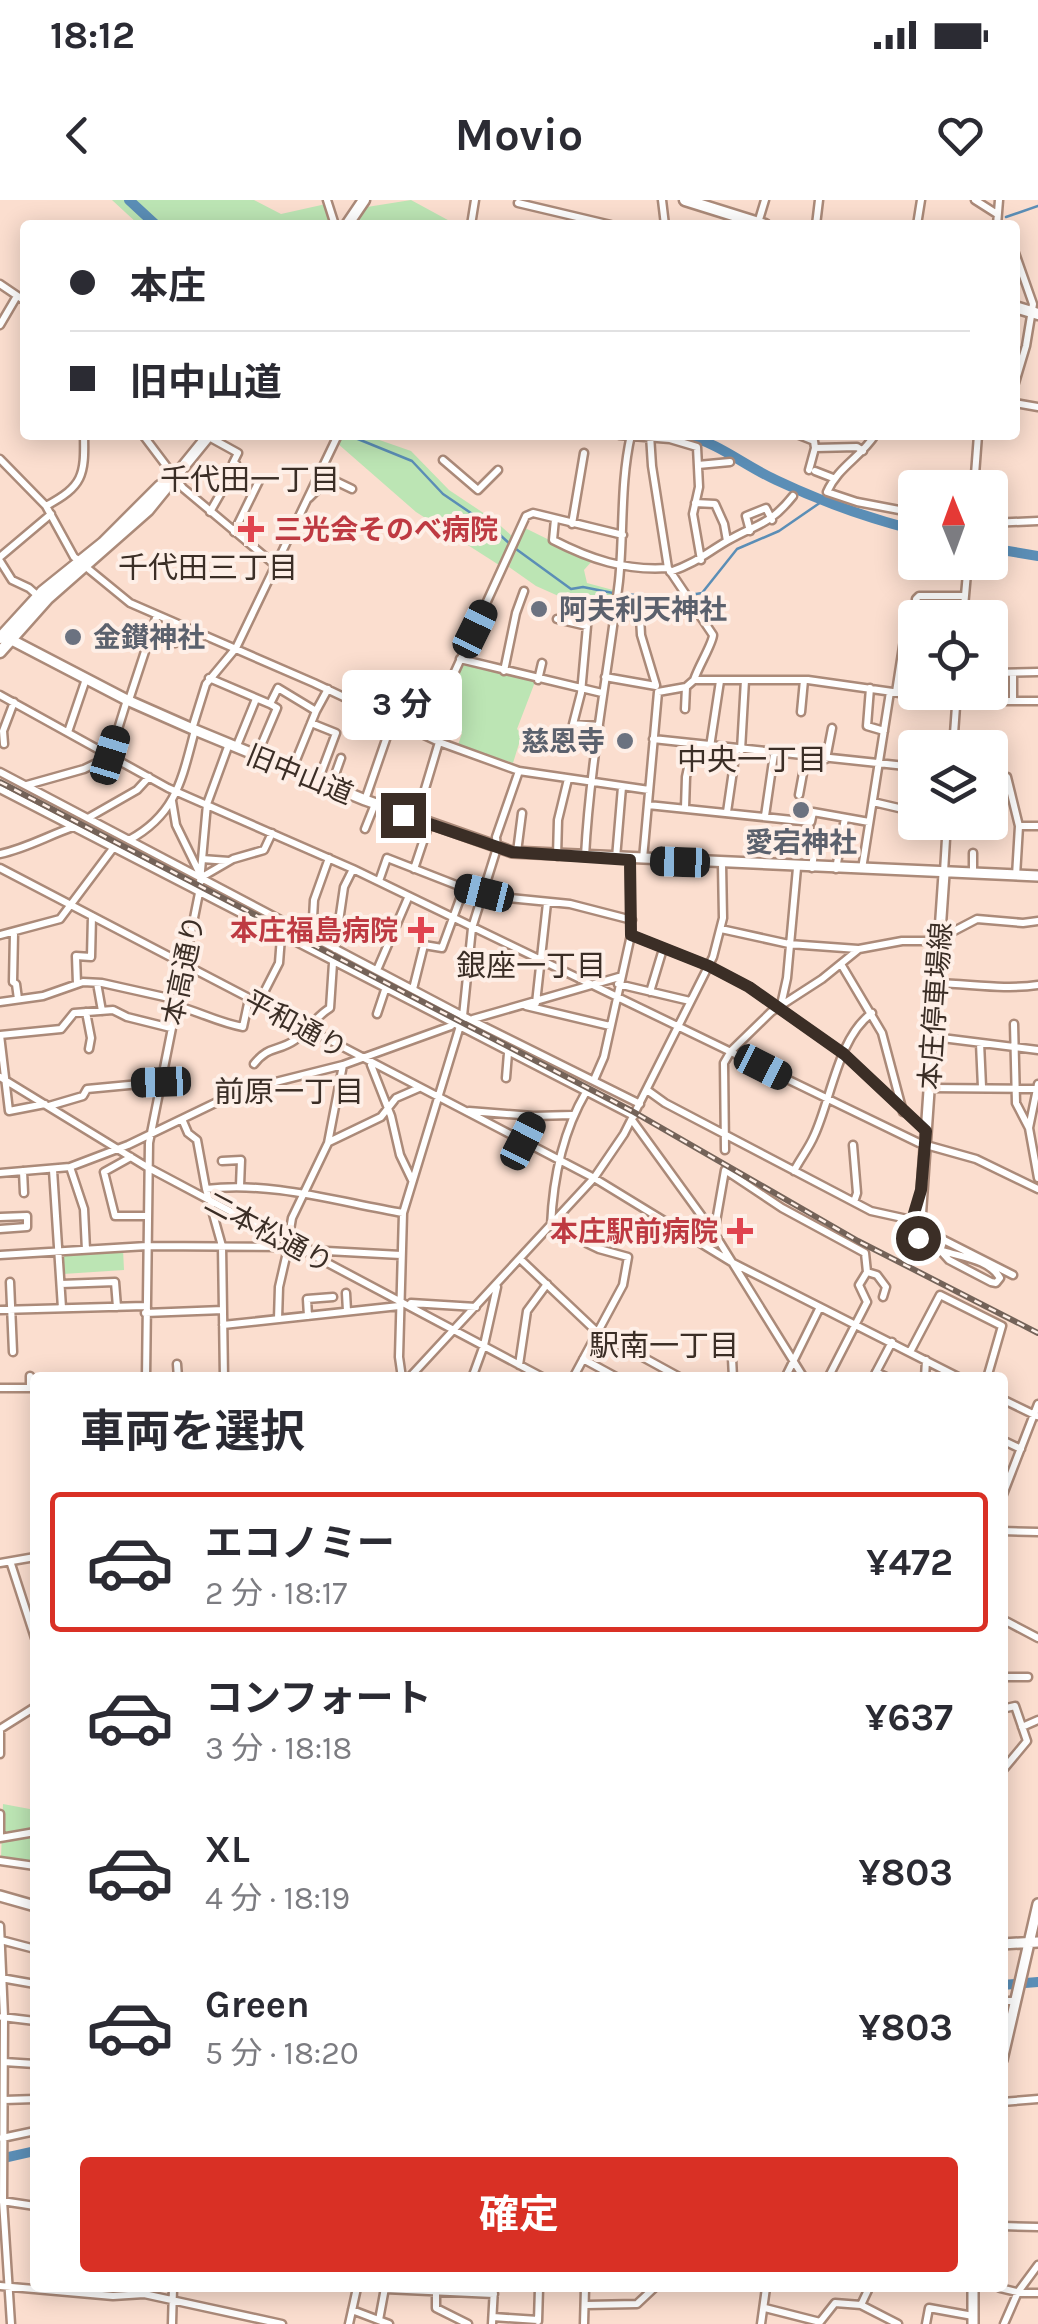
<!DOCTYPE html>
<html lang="ja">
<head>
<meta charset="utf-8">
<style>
	body { margin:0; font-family:Karla,"Noto Sans JP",sans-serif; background:#f2f2f3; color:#2b2b33; height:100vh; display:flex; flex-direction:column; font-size:38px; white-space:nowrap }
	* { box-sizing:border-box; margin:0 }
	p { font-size:32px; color:#7c7c81 }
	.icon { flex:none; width:55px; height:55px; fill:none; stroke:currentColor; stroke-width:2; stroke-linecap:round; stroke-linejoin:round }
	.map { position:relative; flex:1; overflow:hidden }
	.details { position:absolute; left:30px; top:1172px; width:978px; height:920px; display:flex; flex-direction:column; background:#fff; border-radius:10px; box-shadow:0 5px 25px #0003 }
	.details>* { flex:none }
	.banner { position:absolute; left:20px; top:20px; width:1000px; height:220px; border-radius:10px; box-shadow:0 5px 25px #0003; display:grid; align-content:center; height:220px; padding:0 50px; background:#fff }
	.needle { width:65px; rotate:359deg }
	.tools { position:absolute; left:898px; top:270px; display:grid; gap:20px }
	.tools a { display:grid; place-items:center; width:110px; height:110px; border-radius:10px; background:#fff; box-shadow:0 5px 25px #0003; font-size:50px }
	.end { position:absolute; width:45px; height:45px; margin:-22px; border:12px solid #3b2e26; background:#fff; box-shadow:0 0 0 5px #fff }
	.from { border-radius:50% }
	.bubble { position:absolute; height:70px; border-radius:10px; background:#fff; box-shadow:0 5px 25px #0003; font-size:32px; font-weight:700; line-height:70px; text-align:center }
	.car { position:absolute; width:30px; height:60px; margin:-30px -15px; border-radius:12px; box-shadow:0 0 8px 2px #0007; background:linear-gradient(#222 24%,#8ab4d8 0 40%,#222 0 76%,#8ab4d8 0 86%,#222 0) }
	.banner b { display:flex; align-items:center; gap:35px; height:95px; font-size:38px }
	.banner b+b { border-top:2px solid #e1e1e2 }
	.banner i { width:25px; height:25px; background:#2b2b33 }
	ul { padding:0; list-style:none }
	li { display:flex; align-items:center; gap:30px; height:140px; margin:0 20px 15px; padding:0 30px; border:5px solid transparent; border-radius:10px }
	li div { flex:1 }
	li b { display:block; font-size:38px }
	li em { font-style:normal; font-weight:700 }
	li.selected { border-color:#d93025 }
	li>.icon { width:90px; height:90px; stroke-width:1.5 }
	h2 { padding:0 50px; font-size:45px; line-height:120px }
	.button { display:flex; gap:20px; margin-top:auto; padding:20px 50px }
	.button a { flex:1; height:115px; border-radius:10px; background:#d93025; color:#fff; font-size:40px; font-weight:700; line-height:115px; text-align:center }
	.status { display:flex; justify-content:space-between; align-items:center; height:70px; padding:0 50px; background:#fff; direction:ltr }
	.status svg { height:28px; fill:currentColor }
	header { display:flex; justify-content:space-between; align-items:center; height:130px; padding:0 50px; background:#fff; font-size:45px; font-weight:700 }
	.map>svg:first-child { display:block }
</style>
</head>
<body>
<div class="status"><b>18:12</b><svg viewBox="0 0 49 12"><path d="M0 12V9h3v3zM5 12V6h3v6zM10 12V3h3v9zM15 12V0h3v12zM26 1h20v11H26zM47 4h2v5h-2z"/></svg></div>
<header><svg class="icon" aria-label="back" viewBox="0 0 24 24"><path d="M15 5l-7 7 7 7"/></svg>Movio<svg class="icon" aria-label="heart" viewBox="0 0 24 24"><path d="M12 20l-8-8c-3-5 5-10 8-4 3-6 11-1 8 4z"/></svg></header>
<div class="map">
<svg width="1038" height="2124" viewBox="0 0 1038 2124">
	<rect width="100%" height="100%" fill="#fbdecf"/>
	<!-- green -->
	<path fill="#bce5b4" d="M112,0H254L281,14L326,4L333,25H139Z
		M411,0L457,25H355L367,7Z
		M341,235H365L411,251L449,290L494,320L513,337L499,365L416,312L337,243Z
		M525,328L592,361L584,370L587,383L613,390L611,406L601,404L590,410L536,386L509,367Z
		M462,464L535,482L517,529L522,534L513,563L458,545L462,533L437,521Z
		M123,1049L124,1070L63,1074L64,1053Z
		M3,1604L35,1610V1664L1,1658Z"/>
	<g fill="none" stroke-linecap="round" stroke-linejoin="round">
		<!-- stream -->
		<path stroke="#5b8eb6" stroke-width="2.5" d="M1006,17L1038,6
			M348,235L412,261L443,294L490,326L510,344
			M516,349L571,389L583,387L613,393
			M621,394L683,398
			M690,395L702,393L737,349L779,331L824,300"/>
		<!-- river -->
		<path stroke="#5b8eb6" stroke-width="10" d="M129,0L156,25
			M686,235C720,244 745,266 776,280C820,301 868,318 915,330
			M990,348L1038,356
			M1002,1785L1038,1782
			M0,1959L35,1951"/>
		<defs>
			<path id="minor" d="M327,0L335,25
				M662,0L665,25
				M975,0L997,14
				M518,3L611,25
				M758,23L765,0
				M471,25L475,0
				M816,25L819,0
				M917,25L921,0
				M997,25L999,0
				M1015,53L1033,104L1026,146L1015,183
				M0,84L25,101
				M0,125L17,96
				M1015,203L1038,207
				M143,235L183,288L275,365
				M619,235L670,239L697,247L699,287L693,314L701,360
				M650,235L652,266L668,368L713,435C713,443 698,467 694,480
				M799,235L814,241L815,248L857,247L863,251
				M875,235C861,257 838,267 827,292L857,302L915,313
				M209,237L238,253L233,263L236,264
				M0,259L46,306L74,357L80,361
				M443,260L478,290L498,270
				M698,265L730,262
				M809,270L815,248
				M815,271L833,278
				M974,288L978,235
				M309,298L329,278L352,289
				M695,303L715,304L724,324L727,341
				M46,306C83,286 85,276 84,235
				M210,312L226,284
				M555,319L553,340C590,359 625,371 668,368
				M990,323L1038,321
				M572,324L584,253
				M750,331L746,316L766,308L772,320
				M234,332L259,281
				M0,357L51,314
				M0,361L12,380L29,388L38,396
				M86,367L130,403L314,483L439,542L519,571L649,590
				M670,372C696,363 705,354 727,341C758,323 769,326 793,296
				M615,414L640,417L641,435L656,485
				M963,418L968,362
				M557,419L587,426L581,493L573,524L599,526
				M153,427L175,443
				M990,457L992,473L1038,472
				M460,459L602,493
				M504,471L516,413L524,391
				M605,477L656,486
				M209,478L270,504L278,488L316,511
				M538,480L542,463
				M870,488L867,526L884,531
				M658,492L686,487L694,480H808L956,501H1038
				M896,492L904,440L915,419L916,399L919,396H965
				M0,495L168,588L353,669L919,943L976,959L1038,989
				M129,500L157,415
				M1013,500V473
				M685,509L686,487
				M801,512L804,480
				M311,523L336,533L318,581
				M192,529L206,484L236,448L338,235
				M68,532L86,479
				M426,535L526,316L533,313L623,335
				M953,537L996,544
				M653,539L915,567
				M4,544L3,531L14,502
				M710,547L720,481
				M236,548L256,499
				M953,548L957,492
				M741,550L745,480
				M110,555L127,500
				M257,555L277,508L270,504
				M826,559L832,528
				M909,567L911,536
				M292,570L316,511L328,489
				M0,572L463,816L640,904
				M990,574L1007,577L1019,626L1016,676
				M27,585L84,569L111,556
				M331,586L341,558
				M0,589L634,916
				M799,595L806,557
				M365,600L393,519
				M172,601L176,625L199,672
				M873,602L903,609
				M648,605L811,622L813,612L869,622
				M685,608L686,577L693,544
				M727,612L736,550
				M765,616L774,554
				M88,618L137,590L149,577
				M416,619L439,542
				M1019,626H1038
				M365,629L375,604
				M129,640C177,614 182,578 195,530
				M517,652L522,613
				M973,653V674
				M0,654C27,648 47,636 73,627
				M557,656L558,620L568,579
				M585,656C590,563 608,473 619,381C624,332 620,283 631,235
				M616,658L622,587
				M202,659L229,661
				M643,659L658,492
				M0,668L594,978L733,1063L960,1178
				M812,668L817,631
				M414,669L429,624
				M836,669L845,618
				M862,669L890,492
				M944,672L947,622
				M202,677L233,659L264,650L272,633
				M379,681L387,658L464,688L499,697L570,704L632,720
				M721,729L789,744L858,749
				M14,733L13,782L16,784L18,799
				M0,735L60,719L114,647
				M631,735L709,766L749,787L844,854L926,931
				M312,737L314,700L329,658
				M335,749L344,687L353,669
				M841,764L882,833L903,912
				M377,770L408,698
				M97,783L102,811
				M938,783C972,784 1005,790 1038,785
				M77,784L76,756L91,757L92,716
				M618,784L690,801
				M413,789L424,745L442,748L464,688
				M650,792L663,749
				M0,802L43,796L83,782L102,783L178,800
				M536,803L547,703
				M258,804L279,763L281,737
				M781,805L787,778L797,668
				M177,806C200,812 220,823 243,827L249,799
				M526,806L610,826
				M86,812L91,838L89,849
				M377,814L385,790
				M473,819L619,777
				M1014,824L1016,903L1029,928
				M0,835L61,829L74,813L113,810L127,817L171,828
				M0,835L9,911L45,904
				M934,837L1038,850
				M980,843L982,887
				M254,864C269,845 278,852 295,840C307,832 315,817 330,808L333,763
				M371,865L391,916L400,955L412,980
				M0,877L147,967L544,1178
				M506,878L508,853
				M594,880L604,857L631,735L630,660
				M1038,884L1029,928L1038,978
				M929,888L1037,889
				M647,890L665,903L871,1011L930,1024L936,1036L1013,1075
				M49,906L83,896L87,889L161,882
				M469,911L533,916L572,915
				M182,919L188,933L197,940L206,989
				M632,920L714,1033L804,1178
				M523,941L535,916
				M329,942L381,917L396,898L419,888
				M853,945L857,993L854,1002
				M725,950L724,863L731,851L771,812L822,779L859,749L902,741H935L977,719L1023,723L1038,721
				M131,957L104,972L115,1016H147
				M222,961L241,960L240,986
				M70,967L84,1009L86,1050
				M53,970L62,1108
				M23,971L24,993
				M794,971C800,959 809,948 814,936C831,900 838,837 872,813
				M0,973L70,967L128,945L240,891L343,865L451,826
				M0,1017L27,1016V1027L0,1029
				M714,1033L725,970L782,1008L865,1053L867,1072
				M913,1036C923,1040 932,1047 943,1051C961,1057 989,1059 1000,1078L996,1083L991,1082L949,1060L940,1050
				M288,1042L292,1018L328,943L343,865
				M308,1050L401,1055
				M0,1055L147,1046L293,1047
				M520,1059L597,1132L681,1178
				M10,1082L13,1152
				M61,1084L115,1082L117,1107
				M346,1093L347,1111
				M867,1102L859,1085L867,1072L877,1075L886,1087L883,1097
				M411,1103L476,1107
				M0,1110L145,1106
				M145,1113L223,1110
				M308,1116L307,1099L333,1097
				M278,1119L279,1087L288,1048
				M223,1125L399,1106
				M910,1152L940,1095L1002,1126L987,1178
				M732,1158L733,1178
				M583,1159L618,1178
				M177,1164L178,1178
				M519,1165L527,1111L547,1084
				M876,1172L888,1178
				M146,1178L149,943L199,693L207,604L229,544
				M224,1178L222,1046L206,989C272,981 338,1002 403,1013
				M402,1178L399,1157L403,1013L463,816L472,728L497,648L496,637L519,571
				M409,1178L594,978L624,934L713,757L723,718L722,664
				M472,1178L484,1145L497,1087
				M573,1178L623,1085L628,1057L599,1049L551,1026C553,978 562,933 586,892
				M785,1178L820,1107
				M828,1178L867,1102
				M873,1178L892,1142
				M925,1178L926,1160
				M0,1188H30V1176
				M1002,1199L1037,1216
				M1002,1240L1021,1249
				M1002,1297L1038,1204
				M1002,1331L1038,1332
				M0,1363L35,1357
				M11,1364L35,1438
				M1002,1419L1038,1438
				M1002,1477H1028
				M1002,1509L1015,1506L1027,1541L1002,1571
				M1022,1527L1038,1520
				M0,1529L35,1507
				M0,1554V1529
				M0,1614V1638
				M0,1638L35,1632
				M0,1661L35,1666
				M0,1726L4,1817L3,2001L11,2124
				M1,1740L35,1749
				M1,1778L35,1784
				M1002,1801H1015
				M2,1817L35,1821
				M4,1862L35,1864
				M4,1900L35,1899
				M1002,1902L1038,1899
				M2,1938L35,1931
				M2,2001L35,2006
				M1002,2026L1038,2027
				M0,2086L113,2096L144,2094L282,2124
				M1000,2088L1021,2093H1038
				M385,2089L494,2094
				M436,2091V2108L468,2124
				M586,2105L637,2104L654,2088
				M861,2105L898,2124
				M765,2108L820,2122L835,2103L861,2105L869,2088
				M352,2110L389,2124
				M493,2117L538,2120
				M379,2120L385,2088
				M538,2121L539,2088
				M172,2124L173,2088
				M349,2124L357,2088
				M492,2124L494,2088
				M584,2124L585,2088
				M761,2124L766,2088
				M926,2124L929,2108L973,2116
				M1004,2124L1018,2092L1038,2065"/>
			<path id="major" d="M6,437L127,500L195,530L365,600L512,652L1038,676
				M920,1021L944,674
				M0,1696L35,1706
				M1002,1744L1038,1742
				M1002,1860L1038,1704
				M973,2088V2124"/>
			<path id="highway" d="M685,0L765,25
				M347,25L364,0
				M1015,107L1038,114
				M0,438L42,392L103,343L160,286
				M0,452L48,398L148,310L209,235"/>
		</defs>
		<!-- minor casing -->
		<use href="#minor" stroke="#ab8a79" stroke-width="11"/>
		<!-- major casing -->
		<use href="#major" stroke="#ab8a79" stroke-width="14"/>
		<!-- highway casing -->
		<use href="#highway" stroke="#ab8a79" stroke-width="15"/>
		<!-- minor -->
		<use href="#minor" stroke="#fff" stroke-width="6"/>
		<!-- major -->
		<use href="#major" stroke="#fff" stroke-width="9"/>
		<!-- highway -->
		<use href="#highway" stroke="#fff" stroke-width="10"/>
		<defs>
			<path id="rail" d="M0,582L632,911L858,1041L1038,1133"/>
		</defs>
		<!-- rail casing -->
		<use href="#rail" stroke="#746359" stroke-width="6"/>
		<!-- rail -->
		<use href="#rail" stroke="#feefe7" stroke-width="2.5" stroke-dasharray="8" stroke-linecap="butt"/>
	</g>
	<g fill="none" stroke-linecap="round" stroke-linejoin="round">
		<!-- route -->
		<path stroke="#3b2e26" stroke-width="12" d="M403,615L512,652L630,660L631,735L709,766L749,787L844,854L926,931L921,990L909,1030L918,1038"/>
	</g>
	<!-- markers -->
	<g fill="#e0444e" stroke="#feefe7" stroke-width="4">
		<path d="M246 314h10v10h10v10h-10v10h-10v-10h-10v-10h10z"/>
		<path d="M416 715h10v10h10v10h-10v10h-10v-10h-10v-10h10z"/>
		<path d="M735 1016h10v10h10v10h-10v10h-10v-10h-10v-10h10z"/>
	</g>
	<g fill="#6b7280" stroke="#feefe7" stroke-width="4">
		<circle cx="539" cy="409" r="10"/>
		<circle cx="73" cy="437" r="10"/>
		<circle cx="625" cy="541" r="10"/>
		<circle cx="801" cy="610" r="10"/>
	</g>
	<g text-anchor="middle" stroke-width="8" stroke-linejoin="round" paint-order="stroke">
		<!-- health labels -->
		<g font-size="28" font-weight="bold" fill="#be3a42" stroke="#feefe7" text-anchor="end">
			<text x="274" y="339" text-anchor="start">三光会そのべ病院</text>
			<text x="398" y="740">本庄福島病院</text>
			<text x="718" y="1041">本庄駅前病院</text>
		</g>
		<!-- worship labels -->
		<g font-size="28" font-weight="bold" fill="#5b616d" stroke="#feefe7" text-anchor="start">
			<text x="559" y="419">阿夫利天神社</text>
			<text x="93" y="447">金鑚神社</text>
			<text x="605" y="551" text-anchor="end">慈恩寺</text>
			<text x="801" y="652" text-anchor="middle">愛宕神社</text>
		</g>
		<!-- street labels -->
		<g font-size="28" fill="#3b2e26" stroke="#feefe7">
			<text transform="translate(300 574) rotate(22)" y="10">旧中山道</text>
			<text transform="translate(183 770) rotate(-78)" y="10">本高通り</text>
			<text transform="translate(935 806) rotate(-86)" y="10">本庄停車場線</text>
			<text transform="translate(296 824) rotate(28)" y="10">平和通り</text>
			<text transform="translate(269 1032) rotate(28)" y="10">二本松通り</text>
		</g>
		<!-- neighbourhood labels -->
		<g font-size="30" fill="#3b2e26" stroke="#feefe7">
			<text x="250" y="290">千代田一丁目</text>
			<text x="208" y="378">千代田三丁目</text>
			<text x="752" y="570">中央一丁目</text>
			<text x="531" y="776">銀座一丁目</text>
			<text x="289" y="902">前原一丁目</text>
			<text x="664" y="1156">駅南一丁目</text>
		</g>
	</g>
</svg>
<div class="tools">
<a><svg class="needle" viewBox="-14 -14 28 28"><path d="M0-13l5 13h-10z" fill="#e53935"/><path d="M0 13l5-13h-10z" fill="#7c7c81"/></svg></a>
<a><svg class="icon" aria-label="locate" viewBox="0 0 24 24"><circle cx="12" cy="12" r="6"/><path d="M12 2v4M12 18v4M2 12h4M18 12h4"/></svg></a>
<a><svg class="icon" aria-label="layers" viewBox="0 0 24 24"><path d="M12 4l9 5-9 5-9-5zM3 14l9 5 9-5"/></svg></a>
</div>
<i class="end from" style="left:918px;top:1038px"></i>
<i class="end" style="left:403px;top:615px"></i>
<div class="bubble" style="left:342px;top:470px;width:120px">3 分</div>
<i class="car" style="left:475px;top:429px;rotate:26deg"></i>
<i class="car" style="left:110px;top:555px;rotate:17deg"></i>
<i class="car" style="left:680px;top:662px;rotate:272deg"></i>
<i class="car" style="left:484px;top:693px;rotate:284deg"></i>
<i class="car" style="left:763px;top:867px;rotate:117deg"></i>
<i class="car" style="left:161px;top:882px;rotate:268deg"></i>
<i class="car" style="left:523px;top:941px;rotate:27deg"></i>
<div class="banner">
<b><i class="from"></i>本庄</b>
<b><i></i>旧中山道</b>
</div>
<section class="details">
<h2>車両を選択</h2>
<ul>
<li class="selected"><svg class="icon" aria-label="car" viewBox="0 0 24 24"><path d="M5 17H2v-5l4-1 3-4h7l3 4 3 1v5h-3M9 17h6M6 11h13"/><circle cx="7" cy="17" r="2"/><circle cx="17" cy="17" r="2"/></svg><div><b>エコノミー</b><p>2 分 · 18:17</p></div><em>¥472</em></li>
<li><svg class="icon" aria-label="car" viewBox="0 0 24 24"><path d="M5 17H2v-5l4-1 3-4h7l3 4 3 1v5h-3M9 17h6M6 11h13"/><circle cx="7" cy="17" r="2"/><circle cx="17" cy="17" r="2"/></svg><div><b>コンフォート</b><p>3 分 · 18:18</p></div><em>¥637</em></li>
<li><svg class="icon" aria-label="car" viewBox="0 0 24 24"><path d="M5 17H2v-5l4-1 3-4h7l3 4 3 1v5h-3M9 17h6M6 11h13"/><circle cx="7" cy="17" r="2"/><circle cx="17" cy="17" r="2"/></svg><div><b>XL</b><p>4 分 · 18:19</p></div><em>¥803</em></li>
<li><svg class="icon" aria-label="car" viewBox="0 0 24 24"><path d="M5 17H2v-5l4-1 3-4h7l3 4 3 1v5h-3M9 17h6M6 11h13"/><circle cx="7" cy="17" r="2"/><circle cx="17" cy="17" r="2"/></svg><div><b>Green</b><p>5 分 · 18:20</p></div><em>¥803</em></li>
</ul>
<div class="button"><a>確定</a></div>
</section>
</div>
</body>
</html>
